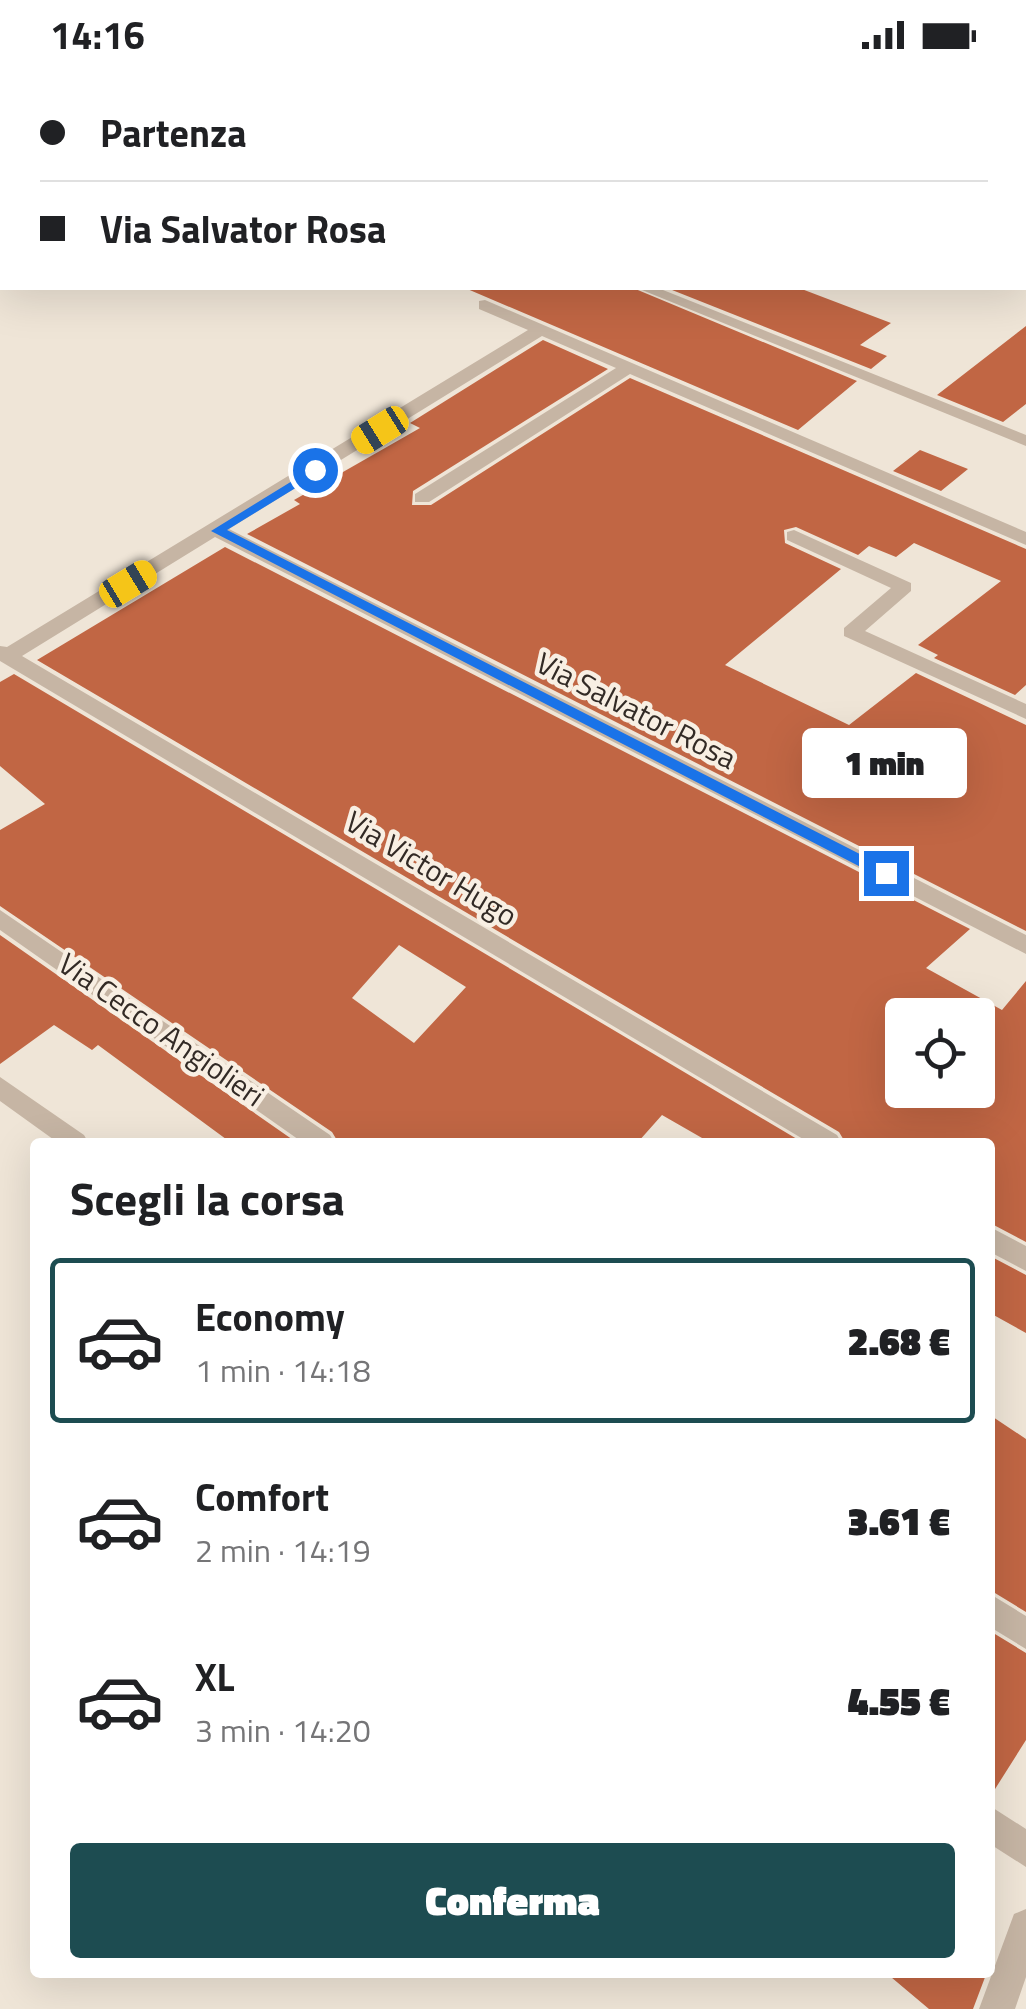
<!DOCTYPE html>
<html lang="it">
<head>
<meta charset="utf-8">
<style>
	body { margin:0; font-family:"Titillium Web",sans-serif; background:#f6f6f6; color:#202124; height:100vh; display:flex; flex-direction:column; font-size:38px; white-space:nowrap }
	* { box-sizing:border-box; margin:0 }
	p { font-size:32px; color:#757577 }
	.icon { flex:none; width:55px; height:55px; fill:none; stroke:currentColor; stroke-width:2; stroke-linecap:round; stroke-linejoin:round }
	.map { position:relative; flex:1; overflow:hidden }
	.side { position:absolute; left:30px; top:1068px; width:965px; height:840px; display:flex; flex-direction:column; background:#fff; border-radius:10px; box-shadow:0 10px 40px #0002 }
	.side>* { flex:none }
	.hud { position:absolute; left:0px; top:0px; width:1028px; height:220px; box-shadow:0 10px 40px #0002; display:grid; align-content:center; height:220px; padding:0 40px; background:#fff }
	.tools { position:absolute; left:885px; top:928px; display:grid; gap:20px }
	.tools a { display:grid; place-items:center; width:110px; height:110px; border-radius:10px; background:#fff; box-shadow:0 10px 40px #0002; font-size:50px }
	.end { position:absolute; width:45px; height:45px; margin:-22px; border:12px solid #1a73e8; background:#fff; box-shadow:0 0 0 5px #fff }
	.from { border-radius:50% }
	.bubble { position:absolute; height:70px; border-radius:10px; background:#fff; box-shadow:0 10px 40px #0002; font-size:32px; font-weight:800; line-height:70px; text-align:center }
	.car { position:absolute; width:30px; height:60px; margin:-30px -15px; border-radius:12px; box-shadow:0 0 8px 2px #0007; background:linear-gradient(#f5c518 24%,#345 0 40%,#f5c518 0 76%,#345 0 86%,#f5c518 0) }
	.hud b { display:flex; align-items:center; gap:35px; height:95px; font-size:38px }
	.hud b+b { border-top:2px solid #e0e0e0 }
	.hud i { width:25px; height:25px; background:#202124 }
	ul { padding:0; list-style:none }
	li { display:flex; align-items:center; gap:30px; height:165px; margin:0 20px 15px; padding:0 20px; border:5px solid transparent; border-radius:10px }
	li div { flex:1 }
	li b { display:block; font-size:38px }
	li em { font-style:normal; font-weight:800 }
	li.active { border-color:#1d4c51 }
	li>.icon { width:90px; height:90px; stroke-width:1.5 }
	h2 { padding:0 40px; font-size:45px; line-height:120px }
	.cta { display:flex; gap:20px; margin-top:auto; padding:20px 40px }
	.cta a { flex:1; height:115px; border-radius:10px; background:#1d4c51; color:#fff; font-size:40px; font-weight:800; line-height:115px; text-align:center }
	.status { display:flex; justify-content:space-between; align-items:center; height:70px; padding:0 50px; background:#fff; direction:ltr }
	.status svg { height:28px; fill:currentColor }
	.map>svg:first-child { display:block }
</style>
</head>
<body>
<div class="status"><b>14:16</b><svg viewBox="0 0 49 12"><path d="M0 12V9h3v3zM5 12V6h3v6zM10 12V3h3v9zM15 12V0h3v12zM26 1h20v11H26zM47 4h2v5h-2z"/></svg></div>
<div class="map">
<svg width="1026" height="1939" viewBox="0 0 1026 1939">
	<rect width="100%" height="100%" fill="#efe5d7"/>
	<!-- building -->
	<path fill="#c16644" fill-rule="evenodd" d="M465,218H633L857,311L798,360Z
		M667,218H799L891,253L860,275L887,286L871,299Z
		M1026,256V334L1003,352L937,325Z
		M543,270L608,299L413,421L412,435H431L630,308L1026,479V615L1015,625L934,588L938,585L918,575L1001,511L914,473L896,487L869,476L858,485L796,457L784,460L785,473L841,499L725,595L849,655L916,603L1026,655V861L247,464L300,434L294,430L420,358L410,353Z
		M920,380L968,399L941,421L893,401Z
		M225,477L970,859L926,898L1002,940L1026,911V1172L990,1153V1072H845L839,1062L37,590ZM902,945H978V1020H902Z
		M14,604L802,1072H709L662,1045L638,1072H338L332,1062L0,836V760L45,734L0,696V612ZM399,875L466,917L414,973L352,928Z
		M0,865L296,1072H230L98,975L92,980L54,955L0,994Z
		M990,1186L1026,1205V1263L990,1243Z
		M990,1345L1026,1369V1542L990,1520Z
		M990,1561L1026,1583V1670L990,1727Z
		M885,1902H987L973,1939H929Z"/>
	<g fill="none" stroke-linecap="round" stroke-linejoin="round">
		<!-- street -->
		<path fill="#c6b5a4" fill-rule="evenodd" d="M169,0H188L189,2H171Z
			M861,0H882L883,2H863Z
			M1025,49H1026V58H1025Z
			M0,66H2V75H0Z
			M2,135V146L0,147V136Z
			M1025,146H1026V156H1025Z
			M637,218H658L1026,365V376Z
			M485,230L1026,462V475L630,304L429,432H415V424L616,298L542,266L229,459L1026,865V884L215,467L22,586L837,1065L841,1072H808L0,591V576L7,577L528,260L479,239V231Z
			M794,460L911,513V521L865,561L1026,634V649L844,566V558L891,518L787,470V462Z
			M0,840L330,1065L334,1072H302L0,860Z
			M0,1007L84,1065L88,1072H57L0,1031Z
			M990,1157L1026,1176V1201L990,1182Z
			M990,1524L1026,1546V1579L990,1557Z
			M990,1736L1026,1759V1797L990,1774Z
			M1026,1839V1907L1015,1939H979L1014,1844Z"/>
	</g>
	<!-- route -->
	<path fill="#1a73e8" d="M315,397L320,403L227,460L891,800V807H880L211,461Z"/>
	<g text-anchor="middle" stroke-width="9" stroke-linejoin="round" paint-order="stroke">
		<!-- street labels -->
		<g font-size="30" fill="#322a25" stroke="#f8efe3">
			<text transform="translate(636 641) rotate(27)" y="10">Via Salvator Rosa</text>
			<text transform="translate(431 799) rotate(31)" y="10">Via Victor Hugo</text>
			<text transform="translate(161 960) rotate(35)" y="10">Via Cecco Angiolieri</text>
		</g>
	</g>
</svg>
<div class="tools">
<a><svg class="icon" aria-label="locate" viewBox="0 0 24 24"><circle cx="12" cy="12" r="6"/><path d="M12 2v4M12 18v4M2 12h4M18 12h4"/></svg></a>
</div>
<i class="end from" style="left:315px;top:400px"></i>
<i class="end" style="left:886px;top:803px"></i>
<div class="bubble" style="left:802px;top:658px;width:165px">1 min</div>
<i class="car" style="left:380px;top:360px;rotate:238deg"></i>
<i class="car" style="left:128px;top:514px;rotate:59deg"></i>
<div class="hud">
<b><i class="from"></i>Partenza</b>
<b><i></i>Via Salvator Rosa</b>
</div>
<section class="side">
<h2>Scegli la corsa</h2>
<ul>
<li class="active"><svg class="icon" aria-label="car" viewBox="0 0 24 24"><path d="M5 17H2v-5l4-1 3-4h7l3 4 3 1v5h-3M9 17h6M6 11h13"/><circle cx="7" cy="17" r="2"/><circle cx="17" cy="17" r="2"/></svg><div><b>Economy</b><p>1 min · 14:18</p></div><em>2.68 €</em></li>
<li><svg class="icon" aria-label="car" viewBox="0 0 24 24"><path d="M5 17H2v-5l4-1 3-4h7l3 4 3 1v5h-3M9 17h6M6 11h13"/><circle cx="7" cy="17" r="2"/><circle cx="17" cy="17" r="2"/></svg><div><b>Comfort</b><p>2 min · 14:19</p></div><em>3.61 €</em></li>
<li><svg class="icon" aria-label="car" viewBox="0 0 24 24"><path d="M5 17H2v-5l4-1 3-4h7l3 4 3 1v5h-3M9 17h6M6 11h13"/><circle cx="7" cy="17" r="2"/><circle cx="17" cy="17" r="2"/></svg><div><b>XL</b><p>3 min · 14:20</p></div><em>4.55 €</em></li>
</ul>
<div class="cta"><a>Conferma</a></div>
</section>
</div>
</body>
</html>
